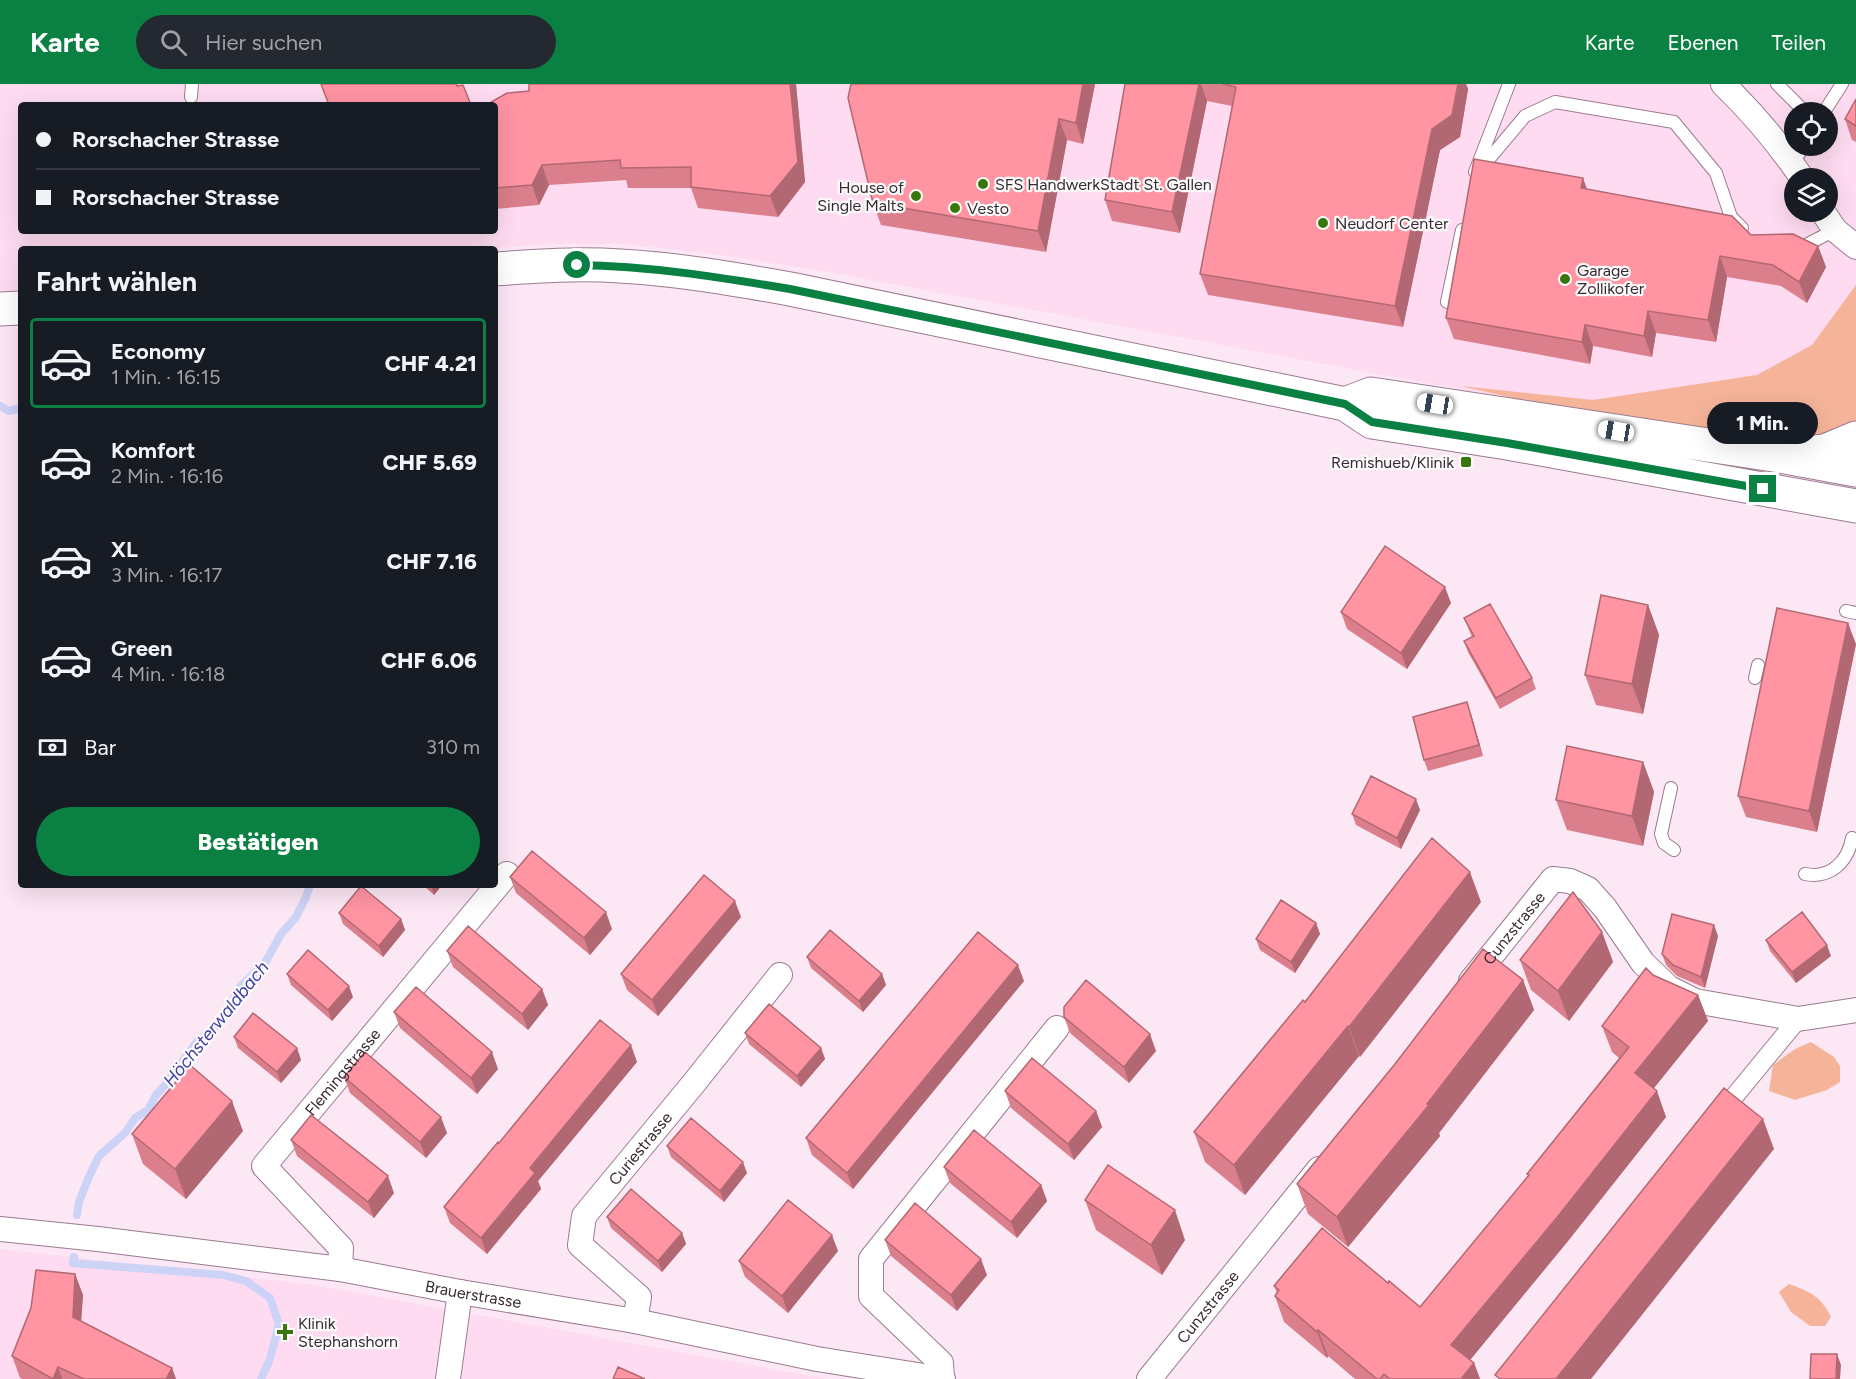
<!DOCTYPE html>
<html lang="de">
<head>
<meta charset="utf-8">
<style>
	body { margin:0; font-family:Figtree,sans-serif; background:#242831; color:#f1f3f6; height:100vh; display:flex; flex-direction:column; font-size:22px; white-space:nowrap }
	* { box-sizing:border-box; margin:0 }
	p { font-size:20px; color:#9ea1a6 }
	.icon { flex:none; width:33px; height:33px; fill:none; stroke:currentColor; stroke-width:2; stroke-linecap:round; stroke-linejoin:round }
	.map { position:relative; flex:1; overflow:hidden }
	.drawer { position:absolute; left:18px; top:162px; width:480px; height:642px; display:flex; flex-direction:column; background:#171b24; border-radius:6px; box-shadow:0 6px 24px #0002 }
	.drawer>* { flex:none }
	.guide { position:absolute; left:18px; top:18px; width:480px; height:132px; border-radius:6px; box-shadow:0 6px 24px #0002; display:grid; align-content:center; height:132px; padding:0 18px; background:#171b24 }
	.fabs { position:absolute; left:1784px; top:18px; display:grid; gap:12px }
	.fabs a { display:grid; place-items:center; width:54px; height:54px; border-radius:50%; background:#171b24; box-shadow:0 6px 24px #0002; font-size:30px }
	.end { position:absolute; width:27px; height:27px; margin:-14px; border:8px solid #0b8043; background:#fff; box-shadow:0 0 0 3px #fff }
	.from { border-radius:50% }
	.bubble { position:absolute; height:42px; border-radius:21px; background:#171b24; box-shadow:0 6px 24px #0002; font-size:20px; font-weight:800; line-height:42px; text-align:center }
	.car { position:absolute; width:18px; height:36px; margin:-18px -9px; border-radius:8px; box-shadow:0 0 4px 2px #0007; background:linear-gradient(#fff 24%,#345 0 40%,#fff 0 76%,#345 0 86%,#fff 0) }
	.guide b { display:flex; align-items:center; gap:21px; height:57px; font-size:22px }
	.guide b+b { border-top:2px solid #363941 }
	.guide i { width:15px; height:15px; background:#f1f3f6 }
	ul { padding:0; list-style:none }
	li { display:flex; align-items:center; gap:18px; height:90px; margin:0 12px 9px; padding:0 6px; border:3px solid transparent; border-radius:6px }
	li div { flex:1 }
	li b { display:block; font-size:22px }
	li em { font-style:normal; font-weight:800 }
	li.selected { border-color:#0b8043 }
	li>.icon { width:54px; height:54px; stroke-width:1.5 }
	h2 { padding:0 18px; font-size:27px; line-height:72px }
	.pay { display:flex; align-items:center; gap:15px; height:66px; padding:0 18px; font-size:22px }
	.pay p { margin-inline-start:auto }
	.action { display:flex; gap:12px; margin-top:auto; padding:12px 18px }
	.action a { flex:1; height:69px; border-radius:36px; background:#0b8043; color:#fff; font-size:24px; font-weight:800; line-height:69px; text-align:center }
	header { display:flex; align-items:center; gap:36px; box-sizing:border-box; height:84px; padding:0 30px; background:#0b8043; color:#fff }
	header strong { font-size:28px }
	nav { display:flex; gap:33px; margin-inline-start:auto; font-size:21px }
	.search { width:420px; height:54px; background:#242831; display:flex; align-items:center; gap:15px; box-sizing:border-box; padding:0 21px; border-radius:33px; color:#9ea1a6; font-size:22px }
	.map>svg:first-child { display:block }
</style>
</head>
<body>
<header>
<strong>Karte</strong>
<div class="search"><svg class="icon" aria-label="search" viewBox="0 0 24 24"><circle cx="10" cy="10" r="6"/><path d="M15 15l6 6"/></svg>Hier suchen</div>
<nav><a>Karte</a><a>Ebenen</a><a>Teilen</a></nav>
</header>
<div class="map">
<svg width="1856" height="1295" viewBox="0 0 1856 1295">
	<rect width="100%" height="100%" fill="#fce7f4"/>
	<!-- built -->
	<path fill="#fedbf1" fill-rule="evenodd" d="M0,0H1856V359L1808,349L1648,340L823,187L720,171L624,160H554L484,165H21V208H0ZM21,21H495V147H21ZM1794,28H1827V62H1794ZM1794,94H1827V128H1794Z
		M0,1165L314,1201L827,1295H0Z"/>
	<!-- green -->
	<path fill="#f5b499" d="M1856,201V340L1822,353L1754,354L1631,341L1461,302L1593,316L1757,291L1812,261Z
		M1811,958L1834,973L1840,982V998L1827,1006L1795,1016L1769,1007L1773,981L1795,965Z
		M1789,1200C1809,1207 1822,1213 1831,1233L1825,1242H1810L1791,1228L1779,1208Z"/>
	<g fill="none" stroke-linecap="round" stroke-linejoin="round">
		<!-- stream -->
		<path stroke="#cdd2f7" stroke-width="8" d="M0,322L9,327L21,324
			M77,1131L79,1118L88,1095L99,1072L125,1049L135,1034L148,1026L156,1011L165,1001L198,956L212,946L224,934L239,904L265,879L281,850L296,833L306,813L310,801
			M74,1173L73,1179L223,1191L246,1197L270,1214L279,1240L270,1275L261,1295"/>
		<defs>
			<path id="service" d="M1777,0L1805,28
				M191,13L192,0
				M1824,28L1842,0
				M1792,80L1804,62
				M1475,88L1509,0
				M1478,88L1525,32L1555,18L1674,38L1716,89L1731,133L1742,144
				M1796,163H1802L1835,146
				M1447,218L1462,146
				M1846,527L1856,529
				M1755,594L1758,581
				M1671,704L1661,750L1664,759L1674,766
				M1805,790C1830,795 1848,778 1852,754"/>
			<path id="pedestrian" d="M1719,1031L1798,935"/>
			<g id="minor">
				<path d="M1723,0C1753,29 1779,60 1802,94"/>
				<path d="M1823,128L1835,146L1856,163"/>
				<path id="s1" d="M1471,897L1553,795L1570,797L1588,805L1605,824L1643,879L1669,904L1695,917L1798,935L1856,926"/>
				<path id="s2" d="M0,1145L98,1155L340,1185L460,1208L635,1237L817,1275L943,1295"/>
				<path id="s3" d="M340,1185L341,1164L264,1082L507,790"/>
				<path id="s4" d="M635,1237L639,1213L580,1161L584,1132L694,999L780,891"/>
				<path d="M448,1295L460,1208"/>
				<path d="M942,1295L941,1279L871,1212V1175L1057,944"/>
				<path id="s5" d="M1149,1295L1319,1085"/>
			</g>
			<path id="secondary" d="M1785,371L1825,367L1856,354"/>
			<path id="primary" d="M495,185C537,182 578,179 620,182C677,185 734,195 790,205L1345,320L1372,338L1507,359L1856,422
				M0,225L21,224
				M1345,320L1371,310L1780,372L1856,386"/>
		</defs>
		<!-- service casing -->
		<use href="#service" stroke="#9b7b8f" stroke-width="14"/>
		<!-- pedestrian casing -->
		<use href="#pedestrian" stroke="#9b7b8f" stroke-width="20"/>
		<!-- minor casing -->
		<use href="#minor" stroke="#9b7b8f" stroke-width="26"/>
		<!-- secondary casing -->
		<use href="#secondary" stroke="#9b7b8f" stroke-width="35"/>
		<!-- primary casing -->
		<use href="#primary" stroke="#9b7b8f" stroke-width="35"/>
		<!-- service -->
		<use href="#service" stroke="#fff" stroke-width="12"/>
		<!-- pedestrian -->
		<use href="#pedestrian" stroke="#fff" stroke-width="18"/>
		<!-- minor -->
		<use href="#minor" stroke="#fff" stroke-width="24"/>
		<!-- secondary -->
		<use href="#secondary" stroke="#fff" stroke-width="33"/>
		<!-- primary -->
		<use href="#primary" stroke="#fff" stroke-width="33"/>
	</g>
	<!-- wall -->
	<path fill="#db7f8c" d="M529,0H796L805,98L778,133L698,124L691,104H628L626,96L549,101L539,121L495,125V21L529,7Z
		M1095,0L1083,60L1067,56L1046,168L881,141L873,119Z
		M1125,0H1466L1468,5L1460,53L1440,66L1403,243L1208,211L1200,190L1232,22L1207,17L1180,149L1112,137L1105,116Z
		M1856,15V58L1852,56L1845,35Z
		M1587,105L1751,151L1818,162L1826,183L1807,219L1781,202L1727,193L1716,258L1656,249L1652,273L1593,262L1590,280L1454,255L1446,234Z
		M349,147H400V148L350,150Z
		M1451,519L1407,585L1347,545L1341,528Z
		M1648,521L1659,551L1643,630L1596,621L1585,591Z
		M1464,534L1532,594L1536,605L1500,625L1468,568L1464,557L1472,553Z
		M1856,560L1817,748L1746,733L1738,712Z
		M1471,630L1483,672L1428,687L1424,676Z
		M1643,678L1654,708L1643,762L1567,746L1556,716Z
		M1420,726L1401,765L1356,741L1352,730Z
		M510,793L612,845L590,871L516,809Z
		M423,801H442L434,811Z
		M1481,818L1360,973L1359,972L1245,1111L1205,1078L1194,1048L1305,918Z
		M339,829L401,835L405,846L383,873L343,840Z
		M741,833L658,932L627,906L621,890Z
		M1316,839L1320,850L1295,889L1260,866L1256,855Z
		M1602,848L1613,878L1569,937L1531,906L1520,876Z
		M1718,852L1705,904L1677,892L1666,881L1662,870Z
		M1766,856L1831,872L1796,899L1770,867Z
		M447,867L542,905L548,921L528,946L453,883Z
		M807,873L882,890L886,901L863,928L811,884Z
		M287,890L353,913L332,937L291,901Z
		M1653,891L1698,911L1708,937L1654,1004L1666,1033L1568,1157L1470,1276L1474,1279L1480,1295H1355L1328,1272L1327,1274L1284,1238L1275,1212L1277,1209L1274,1202L1388,1199L1420,1223L1528,1092L1527,1090L1619,974L1612,968L1602,942Z
		M1523,896L1534,926L1439,1049L1440,1052L1348,1163L1308,1130L1297,1100Z
		M1024,897L853,1105L812,1071L806,1054Z
		M394,928L498,985L477,1010L400,944Z
		M1064,933L1156,967L1129,999L1070,949Z
		M745,949L821,964L825,975L801,1003L749,960Z
		M234,953L297,964L301,976L281,999L238,964Z
		M637,978L538,1097L541,1105L487,1170L450,1139L444,1123L499,1059Z
		M344,993L447,1049L426,1074L350,1009Z
		M1005,1007L1096,1027L1102,1043L1074,1076L1011,1024Z
		M243,1047L186,1115L143,1080L132,1050Z
		M291,1056L394,1109L374,1134L297,1072Z
		M667,1062L747,1089L724,1118L671,1073Z
		M944,1083L1041,1101L1047,1117L1017,1154L950,1099Z
		M1085,1116L1185,1156L1162,1191L1096,1146Z
		M607,1133L682,1149L686,1160L662,1188L611,1144Z
		M885,1156L987,1191L957,1227L891,1172Z
		M838,1167L788,1229L745,1193L739,1177Z
		M75,1190L83,1211L81,1237L172,1284L176,1295H23L20,1294L12,1272Z"/>
	<!-- shaded-wall -->
	<path fill="#b26872" d="M790,0H796L805,98L778,133L770,112Z
		M1083,0H1095L1083,60L1076,39Z
		M1199,0H1201L1207,17L1180,149L1172,128Z
		M1458,0H1466L1468,5L1460,53L1440,66L1403,243L1395,222L1432,45Z
		M1059,35L1067,56L1046,168L1038,147Z
		M542,81L549,101L539,121L532,101Z
		M1583,94L1591,116L1581,104Z
		M1818,162L1826,183L1807,219L1799,198Z
		M1720,172L1727,193L1716,258L1708,236Z
		M1648,227L1656,249L1652,273L1644,252Z
		M1585,241L1593,262L1590,280L1582,258Z
		M1445,503L1451,519L1407,585L1401,569Z
		M1648,521L1659,551L1643,630L1632,600Z
		M1848,539L1856,560L1817,748L1809,727Z
		M1467,618L1471,630L1483,672L1479,661Z
		M1643,678L1654,708L1643,762L1632,732Z
		M1416,715L1420,726L1401,765L1397,754Z
		M1470,788L1481,818L1360,973L1349,943Z
		M431,801H442L434,811Z
		M735,817L741,833L658,932L652,916Z
		M606,828L612,845L590,871L584,854Z
		M401,835L405,846L383,873L379,862Z
		M1316,839L1320,850L1295,889L1291,878Z
		M1714,841L1718,852L1705,904L1701,893Z
		M1602,848L1613,878L1569,937L1558,907Z
		M1827,861L1831,872L1796,899L1792,888Z
		M1018,881L1024,897L853,1105L847,1089Z
		M882,890L886,901L863,928L859,917Z
		M1523,896L1534,926L1439,1049L1440,1052L1348,1163L1337,1133L1427,1020Z
		M349,902L353,913L332,937L328,926Z
		M542,905L548,921L528,946L522,930Z
		M1698,911L1708,937L1645,1015L1635,989Z
		M1348,942L1359,972L1245,1111L1234,1081Z
		M1150,950L1156,967L1129,999L1124,983Z
		M631,961L637,978L538,1097L541,1105L487,1170L481,1154L530,1084Z
		M297,964L301,976L281,999L277,988Z
		M821,964L825,975L801,1003L797,992Z
		M492,968L498,985L477,1010L471,994Z
		M1657,1007L1666,1033L1568,1157L1461,1287L1451,1261Z
		M232,1017L243,1047L186,1115L175,1085Z
		M1096,1027L1102,1043L1074,1076L1068,1060Z
		M441,1033L447,1049L426,1074L420,1058Z
		M1763,1035L1774,1065L1591,1295H1556Z
		M743,1078L747,1089L724,1118L720,1107Z
		M388,1092L394,1109L374,1134L368,1118Z
		M1041,1101L1047,1117L1017,1154L1011,1138Z
		M1175,1126L1185,1156L1162,1191L1151,1161Z
		M682,1149L686,1160L662,1188L658,1177Z
		M832,1151L838,1167L788,1229L782,1212Z
		M981,1175L987,1191L957,1227L951,1211Z
		M75,1190L83,1211L80,1254L73,1233Z
		M1318,1246L1328,1272L1327,1274L1317,1248Z
		M1837,1270L1841,1281L1840,1295H1836Z
		M1474,1279L1480,1295H1461Z
		M58,1283L62,1295H53Z
		M172,1284L176,1295H166Z"/>
	<!-- building -->
	<path fill="#ff94a3" stroke="#b26872" stroke-width="1.5" d="M321,0H457V2L463,1L471,21H329Z
		M529,0H790L798,78L770,112L691,103V83L621,84L620,76L542,81L532,101L495,104V21H486L507,9L529,7Z
		M851,0H1083L1076,39L1059,35L1038,147L873,119L848,14Z
		M1125,0H1199L1172,128L1105,116Z
		M1222,0H1458L1452,31L1432,45L1395,222L1200,190L1236,3Z
		M1856,15V42L1845,35Z
		M1474,75L1583,94L1581,104L1732,132L1751,151L1793,150L1818,162L1799,198L1773,181L1720,172L1708,236L1648,227L1644,252L1585,241L1582,258L1446,234Z
		M1385,462L1445,503L1401,569L1341,528Z
		M1601,511L1648,521L1632,600L1585,591Z
		M1490,520L1532,594L1496,614L1464,557L1474,552L1464,534Z
		M1777,524L1848,539L1809,727L1738,712Z
		M1467,618L1479,661L1424,676L1413,633Z
		M1567,662L1643,678L1632,732L1556,716Z
		M1371,692L1416,715L1397,754L1352,730Z
		M1432,754L1470,788L1349,943L1348,942L1234,1081L1194,1048L1303,916L1305,918Z
		M532,767L606,828L584,854L510,793Z
		M704,791L735,817L652,916L621,890Z
		M361,802L401,835L379,862L339,829Z
		M1573,808L1602,848L1558,907L1520,876Z
		M1281,816L1316,839L1291,878L1256,855Z
		M1802,828L1827,861L1792,888L1766,856Z
		M1672,830L1714,841L1701,893L1673,881L1662,870Z
		M468,842L542,905L522,930L447,867Z
		M830,846L882,890L859,917L807,873Z
		M978,848L1018,881L847,1089L806,1054Z
		M1483,865L1523,896L1427,1020L1429,1021L1337,1133L1297,1100L1395,980Z
		M308,866L349,902L328,926L287,890Z
		M1646,884L1653,891L1698,911L1635,989L1657,1007L1559,1131L1451,1261L1474,1279L1461,1295H1390L1384,1290L1380,1295H1377L1318,1246L1317,1248L1275,1212L1279,1206L1274,1202L1322,1144L1388,1199L1389,1197L1420,1223L1529,1091L1527,1090L1629,963L1602,942Z
		M1086,896L1150,950L1124,983L1064,933V923Z
		M416,903L492,968L471,994L394,928Z
		M769,920L821,964L797,992L745,949Z
		M253,929L297,964L277,988L234,953Z
		M600,936L631,961L530,1084L535,1089L481,1154L444,1123L498,1058L499,1059Z
		M365,968L441,1033L420,1058L344,993Z
		M1032,974L1096,1027L1068,1060L1005,1007Z
		M190,981L232,1017L175,1085L132,1050Z
		M1724,1004L1763,1035L1556,1295H1500L1495,1291Z
		M311,1031L388,1092L368,1118L291,1056Z
		M691,1034L743,1078L720,1107L667,1062Z
		M974,1046L1041,1101L1011,1138L944,1083Z
		M1108,1081L1175,1126L1151,1161L1085,1116Z
		M631,1105L682,1149L658,1177L607,1133Z
		M788,1116L832,1151L782,1212L739,1177Z
		M915,1119L981,1175L951,1211L885,1156Z
		M36,1186L75,1190L73,1233L172,1284L166,1295H84L58,1283L53,1295L12,1272L31,1224Z
		M1811,1270H1837L1836,1295H1810Z
		M618,1283L645,1295H613Z"/>
	<g fill="none" stroke-linecap="round" stroke-linejoin="round">
		<!-- route -->
		<path stroke="#0b8043" stroke-width="8" d="M577,181C649,182 719,193 790,205L1345,320L1372,338L1507,359L1763,405"/>
	</g>
	<!-- markers -->
	<g fill="#39760e" stroke="#fbfbfb" stroke-width="2">
		<circle cx="983" cy="100" r="6"/>
		<circle cx="916" cy="112" r="6"/>
		<circle cx="955" cy="124" r="6"/>
		<circle cx="1323" cy="139" r="6"/>
		<circle cx="1565" cy="195" r="6"/>
		<rect x="1460" y="372" width="12" height="12" rx="3"/>
		<path d="M282 1239h6v6h6v6h-6v6h-6v-6h-6v-6h6z"/>
	</g>
	<g text-anchor="middle" stroke-width="4.5" stroke-linejoin="round" paint-order="stroke">
		<!-- poi labels -->
		<g font-size="16" fill="#382a33" stroke="#fbfbfb" text-anchor="start">
			<text x="995" y="106">SFS HandwerkStadt St. Gallen</text>
			<text x="904" y="109" text-anchor="end">House of<tspan x="904" dy="18">Single Malts</tspan></text>
			<text x="967" y="130">Vesto</text>
			<text x="1335" y="145">Neudorf Center</text>
			<text x="1577" y="192">Garage<tspan x="1577" dy="18">Zollikofer</tspan></text>
			<text x="1454" y="384" text-anchor="end">Remishueb/Klinik</text>
			<text x="298" y="1245">Klinik<tspan x="298" dy="18">Stephanshorn</tspan></text>
		</g>
		<!-- street labels -->
		<g font-size="16" fill="#382a33" stroke="#fbfbfb">
			<text dy="6" stroke="none"><textPath href="#s1" startOffset="68">Cunzstrasse</textPath></text>
			<text dy="6" stroke="none"><textPath href="#s3" startOffset="256">Flemingstrasse</textPath></text>
			<text dy="6" stroke="none"><textPath href="#s4" startOffset="220">Curiestrasse</textPath></text>
			<text dy="6" stroke="none"><textPath href="#s2" startOffset="478">Brauerstrasse</textPath></text>
			<text dy="6" stroke="none"><textPath href="#s5" startOffset="93">Cunzstrasse</textPath></text>
		</g>
		<!-- water labels -->
		<g font-size="18" font-style="italic" fill="#413ea3" stroke="#fbfbfb">
			<text transform="translate(216 940) rotate(-51)" y="6">Höchsterwaldbach</text>
		</g>
	</g>
</svg>
<div class="fabs">
<a><svg class="icon" aria-label="locate" viewBox="0 0 24 24"><circle cx="12" cy="12" r="6"/><path d="M12 2v4M12 18v4M2 12h4M18 12h4"/></svg></a>
<a><svg class="icon" aria-label="layers" viewBox="0 0 24 24"><path d="M12 4l9 5-9 5-9-5zM3 14l9 5 9-5"/></svg></a>
</div>
<i class="end from" style="left:577px;top:181px"></i>
<i class="end" style="left:1763px;top:405px"></i>
<div class="bubble" style="left:1707px;top:318px;width:111px">1 Min.</div>
<i class="car" style="left:1435px;top:320px;rotate:279deg"></i>
<i class="car" style="left:1616px;top:347px;rotate:279deg"></i>
<div class="guide">
<b><i class="from"></i>Rorschacher Strasse</b>
<b><i></i>Rorschacher Strasse</b>
</div>
<section class="drawer">
<h2>Fahrt wählen</h2>
<ul>
<li class="selected"><svg class="icon" aria-label="car" viewBox="0 0 24 24"><path d="M5 17H2v-5l4-1 3-4h7l3 4 3 1v5h-3M9 17h6M6 11h13"/><circle cx="7" cy="17" r="2"/><circle cx="17" cy="17" r="2"/></svg><div><b>Economy</b><p>1 Min. · 16:15</p></div><em>CHF 4.21</em></li>
<li><svg class="icon" aria-label="car" viewBox="0 0 24 24"><path d="M5 17H2v-5l4-1 3-4h7l3 4 3 1v5h-3M9 17h6M6 11h13"/><circle cx="7" cy="17" r="2"/><circle cx="17" cy="17" r="2"/></svg><div><b>Komfort</b><p>2 Min. · 16:16</p></div><em>CHF 5.69</em></li>
<li><svg class="icon" aria-label="car" viewBox="0 0 24 24"><path d="M5 17H2v-5l4-1 3-4h7l3 4 3 1v5h-3M9 17h6M6 11h13"/><circle cx="7" cy="17" r="2"/><circle cx="17" cy="17" r="2"/></svg><div><b>XL</b><p>3 Min. · 16:17</p></div><em>CHF 7.16</em></li>
<li><svg class="icon" aria-label="car" viewBox="0 0 24 24"><path d="M5 17H2v-5l4-1 3-4h7l3 4 3 1v5h-3M9 17h6M6 11h13"/><circle cx="7" cy="17" r="2"/><circle cx="17" cy="17" r="2"/></svg><div><b>Green</b><p>4 Min. · 16:18</p></div><em>CHF 6.06</em></li>
</ul>
<div class="pay"><svg class="icon" aria-label="cash" viewBox="0 0 24 24"><path d="M3 7h18v10H3z"/><circle cx="12" cy="12" r="2"/></svg>Bar<p>310 m</p></div>
<div class="action"><a>Bestätigen</a></div>
</section>
</div>
</body>
</html>
